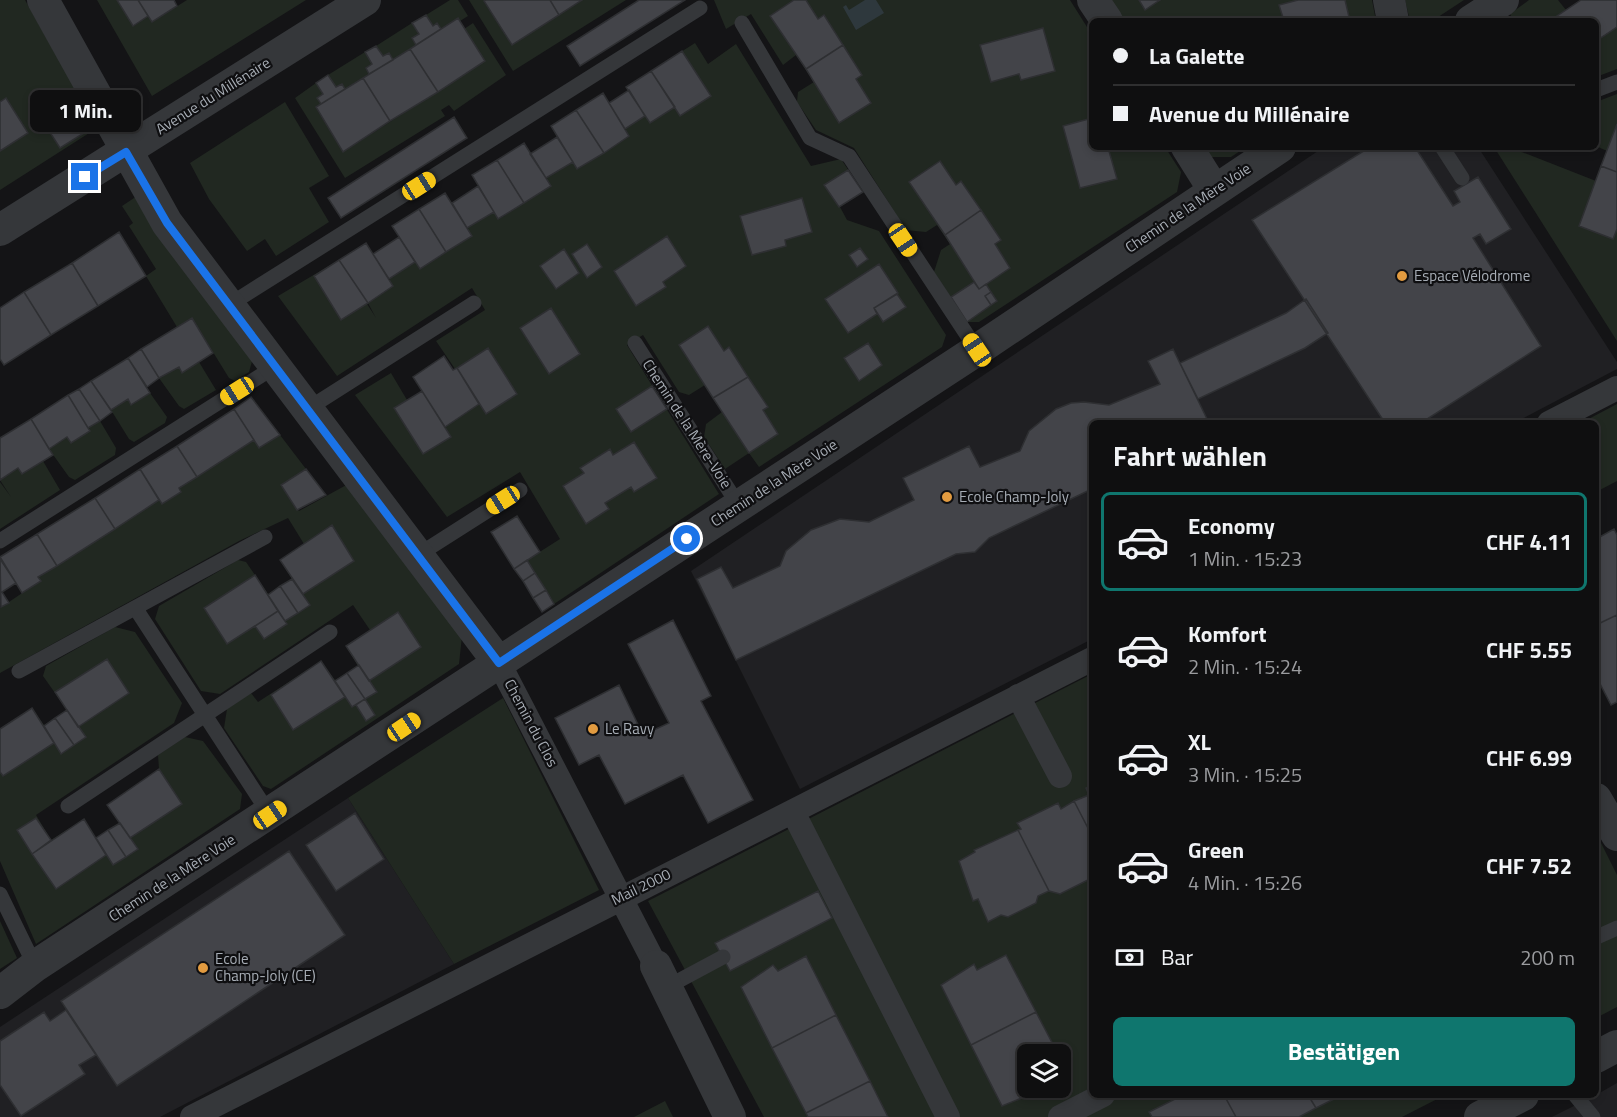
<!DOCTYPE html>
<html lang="de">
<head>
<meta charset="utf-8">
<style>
	body { margin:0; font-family:"Titillium Web",sans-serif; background:#1d1d1e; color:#f1f3f6; height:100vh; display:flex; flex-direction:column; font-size:22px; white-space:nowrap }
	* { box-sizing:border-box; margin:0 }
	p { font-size:20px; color:#9b9c9f }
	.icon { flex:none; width:33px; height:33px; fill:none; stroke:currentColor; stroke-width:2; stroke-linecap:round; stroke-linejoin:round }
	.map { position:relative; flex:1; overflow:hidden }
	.drawer { position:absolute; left:1089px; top:420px; width:510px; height:678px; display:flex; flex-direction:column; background:#0f0f10; border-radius:9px; box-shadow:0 3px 9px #0003,0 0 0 2px #2f2f30 }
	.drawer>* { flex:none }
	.guide { position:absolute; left:1089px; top:18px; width:510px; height:132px; border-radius:9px; box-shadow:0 3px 9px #0003,0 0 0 2px #2f2f30; display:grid; align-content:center; height:132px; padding:0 24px; background:#0f0f10 }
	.buttons { position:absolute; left:1017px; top:1044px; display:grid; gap:12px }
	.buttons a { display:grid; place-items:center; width:54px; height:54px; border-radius:9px; background:#0f0f10; box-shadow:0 3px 9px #0003,0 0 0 2px #2f2f30; font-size:30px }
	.end { position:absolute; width:27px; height:27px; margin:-14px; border:8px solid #1a73e8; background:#fff; box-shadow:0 0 0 3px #fff }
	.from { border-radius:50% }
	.bubble { position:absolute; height:42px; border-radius:9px; background:#0f0f10; box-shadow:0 3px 9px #0003,0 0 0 2px #2f2f30; font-size:20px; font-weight:700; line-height:42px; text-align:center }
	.car { position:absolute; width:18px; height:36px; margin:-18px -9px; border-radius:8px; box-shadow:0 0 4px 2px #0007; background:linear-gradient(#f5c518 24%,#345 0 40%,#f5c518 0 76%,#345 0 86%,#f5c518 0) }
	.guide b { display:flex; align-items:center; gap:21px; height:57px; font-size:22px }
	.guide b+b { border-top:2px solid #2f2f30 }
	.guide i { width:15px; height:15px; background:#f1f3f6 }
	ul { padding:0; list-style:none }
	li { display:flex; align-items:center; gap:18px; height:99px; margin:0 12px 9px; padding:0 12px; border:3px solid transparent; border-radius:9px }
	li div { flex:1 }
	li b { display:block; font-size:22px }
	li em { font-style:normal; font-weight:700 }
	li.active { border-color:#0f766e }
	li>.icon { width:54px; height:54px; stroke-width:1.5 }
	h2 { padding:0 24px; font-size:27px; line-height:72px }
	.pay { display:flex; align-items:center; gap:15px; height:66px; padding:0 24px; font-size:22px }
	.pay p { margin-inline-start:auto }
	.action { display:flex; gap:12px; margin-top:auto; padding:12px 24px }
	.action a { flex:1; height:69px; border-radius:9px; background:#0f766e; color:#fff; font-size:24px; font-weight:700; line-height:69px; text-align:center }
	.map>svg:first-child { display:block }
</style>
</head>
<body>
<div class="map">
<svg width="1617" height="1117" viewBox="0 0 1617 1117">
	<rect width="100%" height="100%" fill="#141416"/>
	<!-- built -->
	<path fill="#202023" d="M1324,147H1478L1617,362V369L1514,423H1092V639L800,789L691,571Z
		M348,798L454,964L160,1117H0V1027Z
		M1617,1083V1117H1552L1596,1095Z"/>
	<!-- green -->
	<path fill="#212821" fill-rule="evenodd" d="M0,0H25L97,128L0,190Z
		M97,0H117L134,26L148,16L152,22L187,0H306L152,96Z
		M450,0H458L468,16L460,21L458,18L441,29L437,23L433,26L426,15Z
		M469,0H486L484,2L512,45L582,0H626L513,71Z
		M714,0H1070L1092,35V147H1165L1181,172L1177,192L979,322H967L934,272L941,250L950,244L937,225L926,232L906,230L854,148L816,130L797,102L798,92L814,82L796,55L783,65L751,14L726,29Z
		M1105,0H1372L1376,21H1118Z
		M1405,0H1464L1432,21H1410Z
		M1529,0H1558L1566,10L1557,16L1560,21H1514L1510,14Z
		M412,23L419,34L412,38L416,45L393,60L389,53L383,56L376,46Z
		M473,23L506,75L454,111L449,105L441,110L445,116L345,178L295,98L316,83L323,94L321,104L316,108L343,152L485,61L464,29Z
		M1617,27V69L1596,77V41Z
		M695,43L708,64L736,44L811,166L841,159L863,192L840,207L847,220L879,231L946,335L942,347L759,467L749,453L725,469L704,437L706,424L722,412L705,385L689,395L679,392L643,335L627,345L719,494L554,604L527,560L560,539L520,472L447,517L355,395L391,373L407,400L422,391L445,427L479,404L436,341L485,310L472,288L337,376L278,296L339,260L376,318L368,303L393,286L389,279L415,262L420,269L471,236L467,228L494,212L499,219L551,186L546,178L573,162L578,169L629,136L625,129L644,116L626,87Z
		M365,52L372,64L366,68L369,74L345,89L342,84L336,87L328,75Z
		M1617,94V341L1494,147H1509L1596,181L1607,151L1596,146V102Z
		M285,102L329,176L309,188L329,222L276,256L265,239L247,251L209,199L190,163Z
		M1201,147H1246L1231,157H1207Z
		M137,196L253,358L249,372L235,381L229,378L192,318L177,327L146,276L156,269L129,226L133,223L122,206Z
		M199,362L216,390L184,409L179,406L159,378L179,367L182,372Z
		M150,393L167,417L165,423L134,442L129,439L111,410L128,399L132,405Z
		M1617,404V481L1596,492V423H1581Z
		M100,421L116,448L115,455L75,480L69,477L49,449L67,437L71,443L90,431L88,428Z
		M280,435L306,469L281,485L299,511L350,483L462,636L459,664L271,789L263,786L224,728L227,709L251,693L258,702L321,661L335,680L358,666L346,646L370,630L353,605L220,694L201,691L155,619L159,606L238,560L246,562L268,594L292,579L280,560L304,544L288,518L239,541L0,673V608L40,581L38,577L159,500L162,504L181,492L179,488L254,440L259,448Z
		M43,461L60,490L0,529V482L11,497L0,480L18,468L23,474Z
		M115,627L135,632L182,703L174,723L36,815L51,840L84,819L96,838L120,823L107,805L159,769L158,755L185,737L203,741L242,794L240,809L36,944L0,861V729L32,708L44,725L67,710L43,676L46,666Z
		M1092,674V1095H1445L1402,1117H764L648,901ZM1028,1054H1060V1088H1028Z
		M503,698L599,890L454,964L348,798Z
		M1596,833L1617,875V1007L1596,1018Z
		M0,921L17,958L0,969Z
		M665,1101L673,1117H634Z"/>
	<!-- water -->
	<path fill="#2e383d" d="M865,0H876L884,13L856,30L843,7L846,5L849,10Z"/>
	<!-- building -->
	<path fill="#434449" stroke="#2e2f32" stroke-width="1.5" d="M117,0H138L148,16L133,26Z
		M138,0H174L177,6L152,22Z
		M486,0H550L559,15L512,45L484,1Z
		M550,0H582L559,15Z
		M639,0H685L580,66L567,46Z
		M794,0H806L818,19L824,15L843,45L806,69L770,16Z
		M1139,0H1160L1145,10Z
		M1298,0H1345L1350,21H1284L1279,5Z
		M1581,0H1617V27L1596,41V21H1560L1557,16Z
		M426,15L433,26L437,23L441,29L416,45L412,38L419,34L412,23Z
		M458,18L485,61L438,92L410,49Z
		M1043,28L1055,71L1021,80L1019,74L991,82L980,45Z
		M843,45L862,75L856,79L871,103L839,123L806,69Z
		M376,46L383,56L389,53L393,60L369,74L366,68L372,64L365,52Z
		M410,49L438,92L390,121L363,78Z
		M682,51L711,96L680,116L651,71Z
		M651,71L675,107L650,123L626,87Z
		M328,75L336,87L342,84L345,89L321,104L317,98L323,94L316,83Z
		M363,78L390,121L343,152L316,107Z
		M629,90L645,116L625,129L609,103Z
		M603,93L629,136L604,153L576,110Z
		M6,98L28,133L0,151V102Z
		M576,110L604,153L577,169L551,126Z
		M82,113L92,128L60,148L51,134Z
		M454,117L467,138L341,218L328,198Z
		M1092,118V147H1115L1109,151L1117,179L1080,188L1063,126Z
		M1617,124V172L1601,166Z
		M557,137L573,162L546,178L530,154Z
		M524,143L551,186L524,203L497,160Z
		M1370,147H1415L1453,206L1460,202L1454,191L1478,177L1511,229L1486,244L1480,234L1473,238L1541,346L1421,423H1385L1252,220Z
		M497,160L524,203L498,219L472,175Z
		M940,161L956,185L961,181L981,210L945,235L909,182Z
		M1601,166L1617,172V229L1613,239L1579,226Z
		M848,170L863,192L839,207L824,185Z
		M478,186L494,212L467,228L452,203Z
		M445,193L472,236L446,252L419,209Z
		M802,198L812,232L785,240L786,246L752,255L740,216Z
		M419,209L446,252L420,269L392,226Z
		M981,210L1001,240L995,244L1010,268L979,289L945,235Z
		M119,232L146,276L98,306L72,263Z
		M667,236L686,266L663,282L666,287L636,306L614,271Z
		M399,237L415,262L389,279L373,254Z
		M366,243L393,286L368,303L339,260Z
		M587,244L602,267L587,278L572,254Z
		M860,248L868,259L857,267L849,255Z
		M564,249L579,273L556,289L540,266Z
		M339,260L368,303L341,320L314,276Z
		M72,263L98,306L51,335L24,292Z
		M879,264L898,293L874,308L877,314L848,333L825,299Z
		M974,282L979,289L986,284L991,292L985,296L991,305L967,322L951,297Z
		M24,292L51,335L4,365L0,359V308Z
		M991,292L997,301L991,305L985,296Z
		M897,294L906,307L883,322L874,308Z
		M1306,299L1328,333L1305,348L1198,399L1180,363L1286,313Z
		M551,308L580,354L549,374L520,328Z
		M192,318L213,353L182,373L179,367L159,378L141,349Z
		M708,326L724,351L729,347L748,377L713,398L679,345Z
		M868,343L882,365L859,381L844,358Z
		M488,348L517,394L486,414L457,368Z
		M141,349L159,378L147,387L128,358Z
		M1173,349L1209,423H1092V489L989,538L975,552L956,554L736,660L697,579L721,567L733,588L780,566L786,551L811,530L840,519L869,522L914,500L903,478L969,446L980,467L1020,451L1029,431L1056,409L1071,403L1084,402L1109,405L1160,384L1148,361Z
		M444,356L453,370L457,368L479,404L445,427L413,377Z
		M128,358L150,393L131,405L128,399L111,410L91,381Z
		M748,377L768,407L763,410L778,434L749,453L713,398Z
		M91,381L112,412L100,421L79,389Z
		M652,386L667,409L631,432L616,409Z
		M79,389L100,421L88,428L68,395Z
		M422,391L451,437L423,454L394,408Z
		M68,395L90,431L71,443L67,437L49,449L31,419Z
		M251,397L280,435L259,448L234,409Z
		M234,409L254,440L197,477L177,446Z
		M31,419L53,455L22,474L18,468L0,480V438Z
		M634,442L657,478L634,492L631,487L605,503L609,509L586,524L563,486L584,473L580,468L610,449L613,455Z
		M177,446L197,477L179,488L181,492L162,504L140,469Z
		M140,469L159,500L115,529L95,498Z
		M306,469L326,495L297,510L281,485Z
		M95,498L115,529L57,566L37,534Z
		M517,516L540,552L514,569L491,532Z
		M332,525L354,561L303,594L280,560Z
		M1614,529L1617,535V615L1596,625V539Z
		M37,534L57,566L38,577L41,581L22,593L0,557Z
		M0,559L16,583L2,592L9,603L1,607Z
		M527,560L535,573L523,581L514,569Z
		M535,573L546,590L533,598L523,581Z
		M255,575L278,611L227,644L204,608Z
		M292,579L310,605L298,613L280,586Z
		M280,586L298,613L285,621L268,595Z
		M546,590L554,604L542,612L533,598Z
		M278,611L287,624L264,639L255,626Z
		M398,612L421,647L369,681L346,646Z
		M1617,615V702L1611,705L1596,676V625Z
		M673,620L711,696L701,701L753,800L708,823L683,775L625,804L599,755L579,765L555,718L619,685L643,735L669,723L628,644Z
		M107,659L129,693L78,727L55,692Z
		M321,661L345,697L293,730L271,695Z
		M359,665L377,692L365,699L347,673Z
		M347,673L365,699L352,707L335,681Z
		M365,699L375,715L366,721L356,705Z
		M32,708L54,743L3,776L0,772V729Z
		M67,710L86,737L74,745L55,718Z
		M55,718L74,745L61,754L44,726Z
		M159,769L182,804L130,838L107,805Z
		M1092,785V836L1074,801L1089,795L1086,788Z
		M1074,801L1092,836V874L1090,879L1060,894L1049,891L1018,830L1021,829L1017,823L1058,803L1061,809Z
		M355,813L384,859L336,891L306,845Z
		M36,818L51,840L32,854L17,830Z
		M84,819L106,855L56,889L32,854Z
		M120,823L138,849L126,857L108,830Z
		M108,830L126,857L113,865L96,838Z
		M1018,830L1049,891L1038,896L1036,903L1008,917L1001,915L988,922L978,899L973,901L959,861L975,852L974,850Z
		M289,851L345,935L117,1086L61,1001Z
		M818,891L832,918L730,971L715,943Z
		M1006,955L1036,1012L971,1045L941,985L974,964L977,970Z
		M806,956L836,1015L772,1048L741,987L773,965L778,971Z
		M66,1010L96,1055L79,1065L85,1074L21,1116L0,1085V1041L44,1012L50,1021Z
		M1036,1012L1058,1054H1028V1088H1038L1039,1091L1002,1106L971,1045Z
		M836,1015L870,1081L806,1113L772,1048Z
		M870,1081L888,1117H808L806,1113Z
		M1183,1095H1224L1236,1117H1152L1149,1112Z
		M1224,1095H1308L1316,1108L1299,1117H1236Z
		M1308,1095H1342L1316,1108Z"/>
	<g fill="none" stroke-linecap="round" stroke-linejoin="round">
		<!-- service -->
		<path stroke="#35373a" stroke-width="15" d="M742,23L810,138L849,156L977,350
			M1596,90L1617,82
			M1442,147L1462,178
			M229,305L700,8
			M635,343L739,506
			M309,408L474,303
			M0,541L276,366
			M418,555L520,490
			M136,609L270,815
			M19,671L265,537
			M68,806L330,632
			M0,894L35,966
			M1597,937L1617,928
			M667,987L723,957
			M1575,1095L1593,1117"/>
		<!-- pedestrian -->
		<path stroke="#35373a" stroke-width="24" d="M1549,423L1617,388
			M499,663L656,966
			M1018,696L1060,776
			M793,812L948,1117
			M192,1117L1092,659
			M1060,1117L1103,1095"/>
		<!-- minor -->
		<path stroke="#35373a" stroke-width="32" d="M43,0L167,223L499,663
			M1093,0L1107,21
			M1389,0L1393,21
			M1471,21L1503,0
			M1187,147L1214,190
			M0,230L365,0
			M1596,799L1617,835
			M656,966L730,1117
			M0,993L35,966L977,350L1280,147
			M1596,1057L1617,1046
			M1480,1117L1523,1095"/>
	</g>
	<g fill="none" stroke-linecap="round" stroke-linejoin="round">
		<!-- route -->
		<path stroke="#1a73e8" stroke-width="8" d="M85,177L126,152L167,223L499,663L687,539"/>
	</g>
	<!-- markers -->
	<g fill="#e29b40" stroke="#0f0f11" stroke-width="2">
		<circle cx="1402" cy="276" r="6"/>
		<circle cx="947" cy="497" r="6"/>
		<circle cx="593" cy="729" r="6"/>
		<circle cx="203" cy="968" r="6"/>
	</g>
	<g text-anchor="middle" stroke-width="4.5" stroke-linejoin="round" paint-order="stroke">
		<!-- street labels -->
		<g font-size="15" fill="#a7adb5" stroke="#0f0f11">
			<text transform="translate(213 96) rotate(-32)" y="5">Avenue du Millénaire</text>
			<text transform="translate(1188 208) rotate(-34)" y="5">Chemin de la Mère Voie</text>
			<text transform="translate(687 424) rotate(57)" y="5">Chemin de la Mère-Voie</text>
			<text transform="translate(774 483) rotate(-33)" y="5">Chemin de la Mère Voie</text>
			<text transform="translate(531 723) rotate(62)" y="5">Chemin du Clos</text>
			<text transform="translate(172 878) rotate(-33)" y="5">Chemin de la Mère Voie</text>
			<text transform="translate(641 887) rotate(-26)" y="5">Mail 2000</text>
		</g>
		<!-- poi labels -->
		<g font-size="15" fill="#a7adb5" stroke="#0f0f11" text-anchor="start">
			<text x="1414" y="281">Espace Vélodrome</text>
			<text x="959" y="502">Ecole Champ-Joly</text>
			<text x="605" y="734">Le Ravy</text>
			<text x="215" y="964">Ecole<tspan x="215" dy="17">Champ-Joly (CE)</tspan></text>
		</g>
	</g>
</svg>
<div class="buttons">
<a><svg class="icon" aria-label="layers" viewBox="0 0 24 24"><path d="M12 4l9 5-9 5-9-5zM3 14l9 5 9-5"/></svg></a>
</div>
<i class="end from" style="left:687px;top:539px"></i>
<i class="end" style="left:85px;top:177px"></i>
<div class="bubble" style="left:30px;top:90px;width:111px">1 Min.</div>
<i class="car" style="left:419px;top:186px;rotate:58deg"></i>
<i class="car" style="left:903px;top:240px;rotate:146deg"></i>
<i class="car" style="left:977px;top:350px;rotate:326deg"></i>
<i class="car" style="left:237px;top:391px;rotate:238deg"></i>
<i class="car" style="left:503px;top:500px;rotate:238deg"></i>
<i class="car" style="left:404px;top:727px;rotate:56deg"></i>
<i class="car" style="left:270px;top:815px;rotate:56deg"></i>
<div class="guide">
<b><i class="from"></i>La Galette</b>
<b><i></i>Avenue du Millénaire</b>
</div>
<section class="drawer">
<h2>Fahrt wählen</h2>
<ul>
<li class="active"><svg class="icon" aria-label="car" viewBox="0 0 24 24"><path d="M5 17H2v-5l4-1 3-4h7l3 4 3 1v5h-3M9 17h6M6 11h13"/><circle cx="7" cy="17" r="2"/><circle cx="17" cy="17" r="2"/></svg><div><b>Economy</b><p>1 Min. · 15:23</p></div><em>CHF 4.11</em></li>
<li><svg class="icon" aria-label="car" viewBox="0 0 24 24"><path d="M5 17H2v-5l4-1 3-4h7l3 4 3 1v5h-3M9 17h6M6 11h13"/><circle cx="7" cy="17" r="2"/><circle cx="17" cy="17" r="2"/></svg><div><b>Komfort</b><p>2 Min. · 15:24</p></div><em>CHF 5.55</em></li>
<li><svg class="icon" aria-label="car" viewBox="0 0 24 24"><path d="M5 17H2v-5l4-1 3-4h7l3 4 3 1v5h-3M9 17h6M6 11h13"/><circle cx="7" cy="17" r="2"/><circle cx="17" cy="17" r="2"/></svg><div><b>XL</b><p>3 Min. · 15:25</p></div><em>CHF 6.99</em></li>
<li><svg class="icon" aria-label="car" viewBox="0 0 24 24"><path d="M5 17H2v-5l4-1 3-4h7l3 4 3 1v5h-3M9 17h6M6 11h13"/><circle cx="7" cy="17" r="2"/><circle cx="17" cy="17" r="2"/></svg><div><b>Green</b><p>4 Min. · 15:26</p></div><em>CHF 7.52</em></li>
</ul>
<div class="pay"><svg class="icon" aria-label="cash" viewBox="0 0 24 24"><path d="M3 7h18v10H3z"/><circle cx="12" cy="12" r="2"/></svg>Bar<p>200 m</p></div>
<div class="action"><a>Bestätigen</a></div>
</section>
</div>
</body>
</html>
